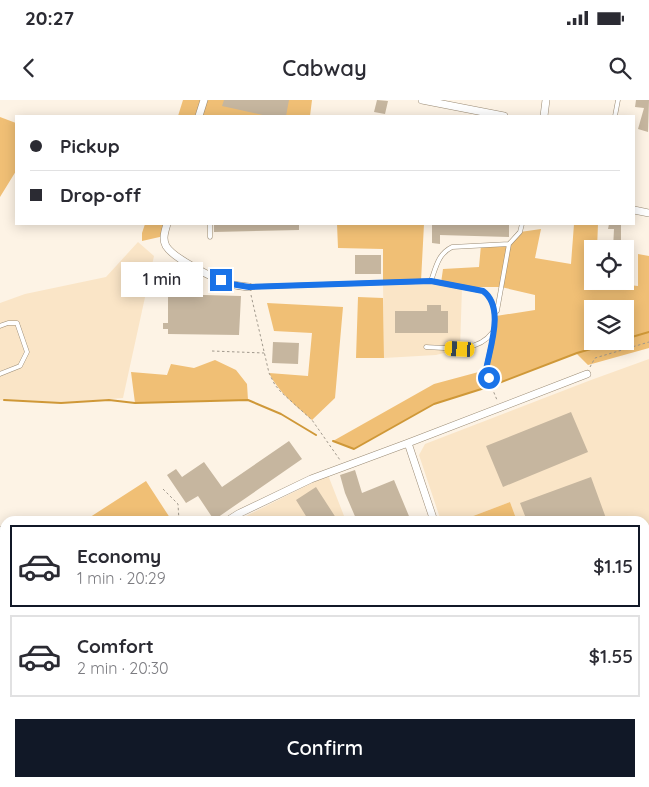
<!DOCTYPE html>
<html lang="en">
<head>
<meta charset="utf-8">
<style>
	body { margin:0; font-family:Quicksand,sans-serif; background:#f7f7f7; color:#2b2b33; height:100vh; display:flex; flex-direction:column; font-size:19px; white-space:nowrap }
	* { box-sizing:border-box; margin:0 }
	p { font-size:16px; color:#7c7c81 }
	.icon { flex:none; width:28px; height:28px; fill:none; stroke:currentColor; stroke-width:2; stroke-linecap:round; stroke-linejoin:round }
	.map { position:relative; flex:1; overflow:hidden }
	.sheet { position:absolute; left:0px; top:416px; width:650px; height:271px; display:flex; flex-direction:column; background:#fff; border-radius:15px 15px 0 0; box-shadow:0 2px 12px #0003 }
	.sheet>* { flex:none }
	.banner { position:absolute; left:15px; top:15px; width:620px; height:110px; border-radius:0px; box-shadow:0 2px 12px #0003; display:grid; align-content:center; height:110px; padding:0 15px; background:#fff }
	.controls { position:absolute; left:584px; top:140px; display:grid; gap:10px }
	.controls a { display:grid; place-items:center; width:50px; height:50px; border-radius:0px; background:#fff; box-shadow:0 2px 12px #0003; font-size:25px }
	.end { position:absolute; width:22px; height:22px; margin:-11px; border:6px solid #1a73e8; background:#fff; box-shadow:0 0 0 2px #fff }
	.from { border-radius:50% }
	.bubble { position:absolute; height:35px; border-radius:0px; background:#fff; box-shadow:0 2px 12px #0003; font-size:16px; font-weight:600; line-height:35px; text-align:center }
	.car { position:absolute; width:15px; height:30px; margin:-15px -8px; border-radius:6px; box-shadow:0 0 4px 1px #0007; background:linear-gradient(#f5c518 24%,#345 0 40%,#f5c518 0 76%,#345 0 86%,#f5c518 0) }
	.banner b { display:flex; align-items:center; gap:18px; height:48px; font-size:19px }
	.banner b+b { border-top:1px solid #e1e1e2 }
	.banner i { width:12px; height:12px; background:#2b2b33 }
	ul { padding:9px 0 0; list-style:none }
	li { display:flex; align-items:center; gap:15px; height:82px; margin:0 10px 8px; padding:0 5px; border:2px solid #e1e1e2; border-radius:0px }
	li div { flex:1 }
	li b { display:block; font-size:19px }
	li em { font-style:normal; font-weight:600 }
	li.selected { border-color:#111827 }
	li>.icon { width:45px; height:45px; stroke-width:1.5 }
	.cta { display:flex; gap:10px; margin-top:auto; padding:10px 15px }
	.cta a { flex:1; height:58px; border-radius:0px; background:#111827; color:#fff; font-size:20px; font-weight:600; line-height:58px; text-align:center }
	.status { display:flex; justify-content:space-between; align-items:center; height:35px; padding:0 25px; background:#fff; direction:ltr }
	.status svg { height:14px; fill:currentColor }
	header { display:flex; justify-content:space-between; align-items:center; height:65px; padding:0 15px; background:#fff; font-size:22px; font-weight:600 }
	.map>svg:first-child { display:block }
</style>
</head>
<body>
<div class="status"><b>20:27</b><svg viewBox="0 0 49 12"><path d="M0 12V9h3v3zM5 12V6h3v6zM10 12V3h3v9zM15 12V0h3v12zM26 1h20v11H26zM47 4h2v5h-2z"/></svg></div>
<header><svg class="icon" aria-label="back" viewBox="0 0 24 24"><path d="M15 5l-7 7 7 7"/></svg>Cabway<svg class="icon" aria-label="search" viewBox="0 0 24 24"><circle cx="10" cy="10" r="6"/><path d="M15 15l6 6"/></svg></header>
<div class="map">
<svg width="649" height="687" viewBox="0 0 649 687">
	<rect width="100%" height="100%" fill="#fdf3e5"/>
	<!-- built -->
	<path fill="#fae5c7" d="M138,142L154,156L123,298L61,303L0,300V203L25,194L106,177Z
		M431,181L462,187L460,249L436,255L384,258L383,182Z
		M649,259V451L645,453V421H517L510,402L460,421H441L419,355L425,344L591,280Z
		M328,375L346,421H236Z
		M0,438L5,445V682L0,684Z
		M649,554V687H542L543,682H645V556Z
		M62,683H305L297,687H63Z"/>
	<!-- green -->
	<path fill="#f0bf75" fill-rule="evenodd" d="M183,0H312L310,16H178Z
		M0,17L16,23V71L0,97Z
		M145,124H167L164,136L142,141V133Z
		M337,124H424L421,181L383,182V149L338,148Z
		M574,124H598L597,149H592V181L638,186V154L649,156V248L588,265L576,253L491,286L434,304L354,349L333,341L434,284L486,270L496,216L535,210V195L501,187H462L441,183L443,169L479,167L481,145L509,144L520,132L541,129L535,158L571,164ZM592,209H625V241H592Z
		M358,197L383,198L384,258H356Z
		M267,203L343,207L335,298L312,320C296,306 279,293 269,273L308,276L312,233L274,231Z
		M215,260L236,270L247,284L248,300L135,303L131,272L167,275L171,264L194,268Z
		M146,381L172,421H84Z
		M510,402L517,421H460Z
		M512,682L514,687H430L409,683Z"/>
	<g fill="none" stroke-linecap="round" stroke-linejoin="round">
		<!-- stream -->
		<path stroke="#cf9838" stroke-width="2" d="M625,239L649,232
			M4,300L61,303L109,300L135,303L248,300L281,314L316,335
			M333,341L354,349L434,304L491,286L577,253L618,241"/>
	</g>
	<!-- building -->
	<path fill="#c6b69f" d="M224,0H289L286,16H267L222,6Z
		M377,0L388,1L385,14L374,12Z
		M636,0H649L648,32L638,29L644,8L635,7Z
		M214,124H299V130L214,132Z
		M432,124H509V137L440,135V144L432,143Z
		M609,124H621V149H613L614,129H608Z
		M355,155H381V174H355Z
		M168,194L241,196L239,235L168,234V229H163V223H168Z
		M427,205H441V211H448V233H395V211H427Z
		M273,242L299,243L298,264L272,263Z
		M571,312L588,352L503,387L486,346Z
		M289,341L302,359L214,420L198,396L186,403L167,375L176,369L182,377L204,362L222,387Z
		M355,370L362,393L394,380L411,421H357L345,393L340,375Z
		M591,377L607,421H527L520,403Z
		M316,387L338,421H309L296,400Z"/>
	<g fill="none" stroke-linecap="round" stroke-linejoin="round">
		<defs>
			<path id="service" d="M615,16L618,0
				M210,124V137
				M431,181C436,167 438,154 452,147L509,144
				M249,187L431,181L483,191C505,207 490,247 486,270L489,278
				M497,211L509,144L520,132L522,124
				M0,226L8,223H17L27,252L20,266L0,274
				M426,247C448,248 477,253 492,233
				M0,541L5,539
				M586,684V687
				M214,687L222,682"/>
			<path id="minor" d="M422,0L504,16
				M199,16L204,0
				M544,16L546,0
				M634,110L649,113
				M167,124C165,131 162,139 166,146C174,159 215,179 230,184C236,186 243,186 249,187
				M408,343L434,421
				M227,421L238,414L311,379L408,343L587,274
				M645,460L649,459
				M51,682L53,687
				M523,682L524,687
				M22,687L34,682"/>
			<path id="tertiary" d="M0,431L5,438
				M358,682L382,687"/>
		</defs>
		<!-- service casing -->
		<use href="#service" stroke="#9a8b75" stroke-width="5"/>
		<!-- minor casing -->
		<use href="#minor" stroke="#9a8b75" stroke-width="8"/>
		<!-- tertiary casing -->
		<use href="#tertiary" stroke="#9a8b75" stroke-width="10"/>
		<!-- path -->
		<path stroke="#a1998d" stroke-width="1" stroke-dasharray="2.5 2.5" stroke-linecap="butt" d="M251,195L269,273L275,285L281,292L312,320L340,360
			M212,251L264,253
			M590,267L595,258L649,242
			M490,283L497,300
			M163,389L178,404L179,421"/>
		<!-- service -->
		<use href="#service" stroke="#fff" stroke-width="4"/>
		<!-- minor -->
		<use href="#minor" stroke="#fff" stroke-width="7"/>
		<!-- tertiary -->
		<use href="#tertiary" stroke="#fff" stroke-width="9"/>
	</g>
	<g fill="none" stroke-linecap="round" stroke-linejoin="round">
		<!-- route -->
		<path stroke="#1a73e8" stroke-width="6" d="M221,180L231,184L249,187L431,181L483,191C505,207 490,247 486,270L489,278"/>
	</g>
</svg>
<div class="controls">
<a><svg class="icon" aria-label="locate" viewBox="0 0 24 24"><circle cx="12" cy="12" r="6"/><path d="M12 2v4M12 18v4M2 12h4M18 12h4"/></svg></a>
<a><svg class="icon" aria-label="layers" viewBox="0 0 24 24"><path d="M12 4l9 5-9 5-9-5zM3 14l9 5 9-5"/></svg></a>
</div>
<i class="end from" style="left:489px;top:278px"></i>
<i class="end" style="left:221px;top:180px"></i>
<div class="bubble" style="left:121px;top:162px;width:82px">1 min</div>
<i class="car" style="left:460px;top:249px;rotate:273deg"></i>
<div class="banner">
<b><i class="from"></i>Pickup</b>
<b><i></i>Drop-off</b>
</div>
<section class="sheet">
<ul>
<li class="selected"><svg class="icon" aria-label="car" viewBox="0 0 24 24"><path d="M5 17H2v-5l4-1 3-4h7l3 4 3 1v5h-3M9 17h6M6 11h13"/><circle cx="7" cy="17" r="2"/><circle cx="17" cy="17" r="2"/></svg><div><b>Economy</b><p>1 min · 20:29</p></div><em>$1.15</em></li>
<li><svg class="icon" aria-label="car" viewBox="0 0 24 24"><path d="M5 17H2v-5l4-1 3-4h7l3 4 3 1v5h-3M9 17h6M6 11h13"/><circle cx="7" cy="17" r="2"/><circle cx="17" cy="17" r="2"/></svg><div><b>Comfort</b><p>2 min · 20:30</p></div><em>$1.55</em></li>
</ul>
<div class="cta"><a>Confirm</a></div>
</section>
</div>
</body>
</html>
